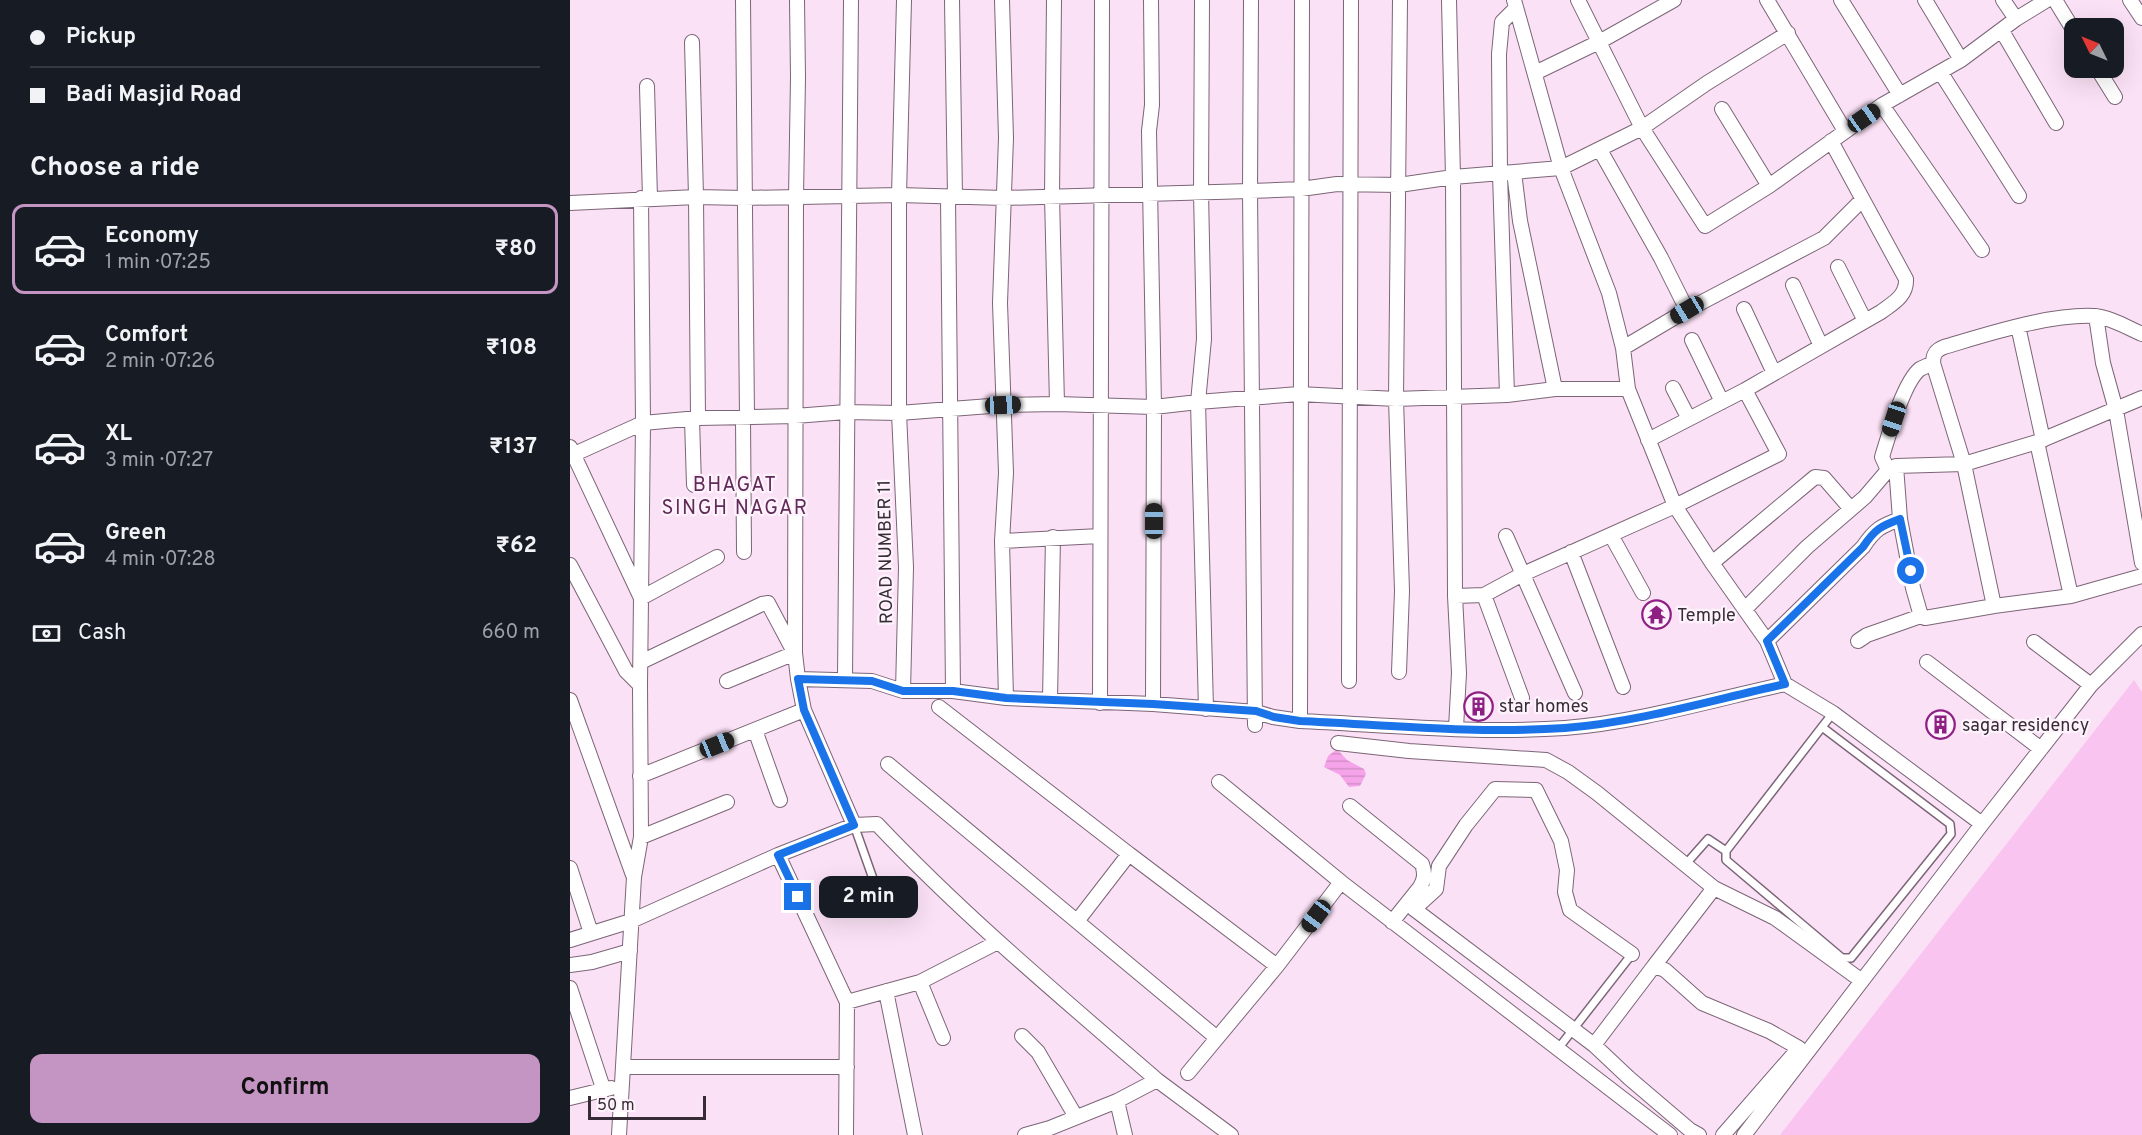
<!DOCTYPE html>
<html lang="en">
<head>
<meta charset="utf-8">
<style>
	body { margin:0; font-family:Overpass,sans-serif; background:#20242c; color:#f1f3f6; height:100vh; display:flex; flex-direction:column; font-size:22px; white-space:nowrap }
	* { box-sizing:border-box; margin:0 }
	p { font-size:20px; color:#9ea1a6 }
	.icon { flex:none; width:33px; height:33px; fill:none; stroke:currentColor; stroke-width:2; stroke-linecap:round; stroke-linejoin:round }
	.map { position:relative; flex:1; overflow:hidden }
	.drawer { display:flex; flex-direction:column; background:#171b24; width:570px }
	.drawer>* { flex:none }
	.top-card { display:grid; align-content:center; height:132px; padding:0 30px; background:#171b24 }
	.needle { width:39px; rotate:313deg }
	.buttons { position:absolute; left:1494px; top:18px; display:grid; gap:12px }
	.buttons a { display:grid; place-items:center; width:60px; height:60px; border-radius:12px; background:#171b24; box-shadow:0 6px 24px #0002; font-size:30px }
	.scale { position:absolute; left:18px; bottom:15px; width:118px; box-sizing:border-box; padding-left:6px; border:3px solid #362c35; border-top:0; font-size:16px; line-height:21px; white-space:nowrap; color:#362c35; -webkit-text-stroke:4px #fef3fc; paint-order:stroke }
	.end { position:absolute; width:27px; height:27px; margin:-14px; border:8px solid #1a73e8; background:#fff; box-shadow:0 0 0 3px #fff }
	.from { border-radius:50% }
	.bubble { position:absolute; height:42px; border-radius:12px; background:#171b24; box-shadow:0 6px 24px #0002; font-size:20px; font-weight:700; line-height:42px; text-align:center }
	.car { position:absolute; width:18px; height:36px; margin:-18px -9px; border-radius:8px; box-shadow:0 0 4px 2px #0007; background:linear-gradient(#222 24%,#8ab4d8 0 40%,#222 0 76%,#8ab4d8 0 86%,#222 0) }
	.top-card b { display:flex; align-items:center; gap:21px; height:57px; font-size:22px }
	.top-card b+b { border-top:2px solid #363941 }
	.top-card i { width:15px; height:15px; background:#f1f3f6 }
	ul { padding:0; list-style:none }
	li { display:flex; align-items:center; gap:18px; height:90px; margin:0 12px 9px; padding:0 18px; border:3px solid transparent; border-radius:12px }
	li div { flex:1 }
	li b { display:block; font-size:22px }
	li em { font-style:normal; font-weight:700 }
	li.selected { border-color:#c494c2 }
	li>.icon { width:54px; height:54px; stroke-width:1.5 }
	h2 { padding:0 30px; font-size:27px; line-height:72px }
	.pay { display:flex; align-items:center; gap:15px; height:66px; padding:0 30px; font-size:22px }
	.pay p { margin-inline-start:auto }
	.action { display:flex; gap:12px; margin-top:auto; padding:12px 30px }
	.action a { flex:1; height:69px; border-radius:12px; background:#c494c2; color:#111; font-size:24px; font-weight:700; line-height:69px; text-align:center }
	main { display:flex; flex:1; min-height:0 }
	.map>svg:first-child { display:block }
</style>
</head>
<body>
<main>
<section class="drawer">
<div class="top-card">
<b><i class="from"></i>Pickup</b>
<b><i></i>Badi Masjid Road</b>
</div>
<h2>Choose a ride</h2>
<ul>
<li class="selected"><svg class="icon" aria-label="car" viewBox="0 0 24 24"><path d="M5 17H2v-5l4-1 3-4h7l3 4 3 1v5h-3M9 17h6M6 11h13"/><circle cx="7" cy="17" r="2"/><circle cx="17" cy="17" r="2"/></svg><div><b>Economy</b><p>1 min · 07:25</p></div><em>₹80</em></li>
<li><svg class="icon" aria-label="car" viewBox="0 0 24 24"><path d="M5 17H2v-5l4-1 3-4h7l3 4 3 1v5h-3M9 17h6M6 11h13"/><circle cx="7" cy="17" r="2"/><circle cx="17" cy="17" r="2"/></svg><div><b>Comfort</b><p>2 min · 07:26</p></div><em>₹108</em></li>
<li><svg class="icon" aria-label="car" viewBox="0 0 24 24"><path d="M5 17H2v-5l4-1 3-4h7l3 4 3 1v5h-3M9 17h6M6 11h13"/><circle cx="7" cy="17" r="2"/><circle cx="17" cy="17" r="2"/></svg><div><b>XL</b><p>3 min · 07:27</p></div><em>₹137</em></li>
<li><svg class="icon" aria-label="car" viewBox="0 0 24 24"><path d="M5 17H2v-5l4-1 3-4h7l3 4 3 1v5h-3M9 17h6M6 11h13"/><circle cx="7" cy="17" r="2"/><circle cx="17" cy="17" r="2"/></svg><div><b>Green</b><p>4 min · 07:28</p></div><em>₹62</em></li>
</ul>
<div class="pay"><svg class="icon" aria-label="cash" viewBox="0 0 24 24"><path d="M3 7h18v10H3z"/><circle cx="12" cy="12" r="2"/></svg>Cash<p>660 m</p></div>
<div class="action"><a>Confirm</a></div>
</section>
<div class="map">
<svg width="1572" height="1135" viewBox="0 0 1572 1135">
	<defs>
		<pattern id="water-rules" width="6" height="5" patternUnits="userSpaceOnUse" patternTransform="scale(1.5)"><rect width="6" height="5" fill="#f6a4e9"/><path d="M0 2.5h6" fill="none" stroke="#d48dc8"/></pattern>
	</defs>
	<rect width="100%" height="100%" fill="#fbe1f6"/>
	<!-- grass -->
	<path fill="#f9c4ef" d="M1564,680L1572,692V1135H1210Z"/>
	<!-- water -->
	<path fill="url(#water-rules)" d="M767,749L777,760L794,769L796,774L790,786L779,787L770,775L754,767L758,756Z"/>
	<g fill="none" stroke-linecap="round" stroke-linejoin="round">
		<defs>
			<path id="service" d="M1252,727L1380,824L1381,834L1281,958H1272L1156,860V851L1252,727L1263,713
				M284,825L312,904
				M1115,865L1138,839L1156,851
				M987,1050L1062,954"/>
			<path id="minor" d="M173,0L177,418
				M382,0L385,197
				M432,0L436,138L430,303L436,473L432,541L436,698
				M484,0L482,196L487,404
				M581,0L582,105L579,131L584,407L583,704
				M632,0L631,192L634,339L628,402L636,709
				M681,0L680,191L685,725
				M879,0L883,177L885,596L889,673L886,728
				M944,0L991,168L1039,293L1053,348L1058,389L1105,506L1142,563L1197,641L1215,684
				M1008,0L1072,128L1135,226L1199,186L1312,105L1391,60L1446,19L1477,0
				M1197,0L1275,131
				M1271,0L1330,95
				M1355,0L1391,60
				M1433,0L1446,19
				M1485,0L1504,31
				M1560,0L1572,18
				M1432,31L1486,123
				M122,42L126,197L128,418
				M1527,68L1545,97
				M965,73L1029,42L1104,0
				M1371,73L1449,196
				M77,86L80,199
				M1312,105L1412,250
				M1152,109L1199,186
				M1030,150L1091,258L1117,310
				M944,172L950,221L985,389
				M378,197L383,691
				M0,203L126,197L174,198L329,195L434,198L680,191L731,189L767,184L829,185L883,177L991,168L1072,128L1137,83L1218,33
				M1268,267L1295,321
				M1223,285L1251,346
				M1174,309L1204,373
				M1526,316L1533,363L1546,410L1572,563
				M1448,326L1473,440
				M1122,340L1152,402
				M1053,348L1117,310L1254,238L1292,200
				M1103,388L1119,419
				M937,395L930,174L929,54L932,22L946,8
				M173,418L174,552
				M122,419L124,485
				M1078,440L1175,390L1311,312C1323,303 1337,296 1336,279L1261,141
				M1467,442L1501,596L1572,576
				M0,447L71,598L147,557
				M0,456L73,423L128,418L225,416L276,412L329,413L433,405L487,404L584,407L628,402L729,394L826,399L937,395L985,389H1058
				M1326,466L1330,519L1343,588L1351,616L1355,618L1424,606
				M1318,470L1312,457C1318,437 1334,381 1350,369C1354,367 1359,365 1363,363
				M1041,535L1073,593
				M936,536L1005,693
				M432,541L530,536
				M1001,552L1053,687
				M1142,563L1245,477L1254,478L1281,509
				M0,565L56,671L70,685
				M914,595L952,698
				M885,596L914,595L953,574L1105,506L1209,454L1175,390
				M1501,596L1424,606L1394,464L1363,363C1363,354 1366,350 1374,347C1418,334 1479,314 1524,316C1540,317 1558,328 1572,334
				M1175,609L1237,547L1295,497L1318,470L1326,466L1394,464L1467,442L1572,398
				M1197,641L1293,547C1305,529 1311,526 1330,519
				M1288,641L1297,635L1351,616
				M1464,642L1521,685
				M225,653L226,197L228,77L227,0
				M71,662L192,604L198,603L224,652
				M1357,662L1471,749
				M829,672L832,591L826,399L830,0
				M275,679L281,0
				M157,681L225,653L228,679
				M779,681L781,0
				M333,691L336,567L329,413V195L334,0
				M0,700L63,875
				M480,700L483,537
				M530,703L532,0
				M369,707L559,854
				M730,721L732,0
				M185,730L210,800
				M768,743L839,751L976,760L998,772L1027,793L1144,888L1084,966
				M318,764L647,1038
				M70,776L234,710
				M649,782L771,882
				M780,806L852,864C855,873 855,879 850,887L822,922
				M284,825L307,824C394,916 491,997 587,1080
				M71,837L157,802
				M208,855L277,1002L276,1135
				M0,868L21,933
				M1144,888L1205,918L1292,981
				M508,920L559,854L707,966
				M0,940L61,921L208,855L284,825L234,710L228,679L302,681L333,691H383L436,698L583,704L686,712L703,717L730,721C817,725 907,734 995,728C1069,722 1142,700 1215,684L1263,713L1412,824
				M1062,954L1000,910L995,892L997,870L991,841L966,790L925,789L896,825L869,866L866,889L844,909L1024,1045L1059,1078L1120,1130L1129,1135
				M0,965L22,962L60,951
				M350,982L373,1038
				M0,988L33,1088
				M316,991L345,1135
				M277,1002L350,982L428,942
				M452,1036L468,1052L506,1117
				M1024,1045L1084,966L1095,970L1132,1003L1199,1031L1229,1048L1153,1135
				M54,1067H277
				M618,1073L707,966L771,882L1100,1135
				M0,1098L41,1088
				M547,1101L587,1080L661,1135
				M49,1135L64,877L71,837L70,685L73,423L71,198
				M455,1135L480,1128L547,1101L555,1135
				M1174,1135L1412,824L1521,685L1572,634"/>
		</defs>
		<!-- service casing -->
		<use href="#service" stroke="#7c6577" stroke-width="10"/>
		<!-- minor casing -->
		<use href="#minor" stroke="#7c6577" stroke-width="16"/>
		<!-- service -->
		<use href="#service" stroke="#fff" stroke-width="7"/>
		<!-- minor -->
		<use href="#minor" stroke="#fff" stroke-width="14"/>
	</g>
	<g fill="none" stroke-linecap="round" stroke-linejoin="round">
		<!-- route -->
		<path stroke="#1a73e8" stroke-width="8" d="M228,897L208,855L284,825L234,710L228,679L302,681L333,691H383L436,698L583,704L686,711L704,717L730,721C817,725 907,734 995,728C1069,722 1142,700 1215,684L1197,641L1293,547C1305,529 1311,526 1330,519L1341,571"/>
	</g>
	<!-- icons -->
	<defs>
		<symbol id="temple-ring" viewBox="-11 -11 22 22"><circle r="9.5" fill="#fef3fc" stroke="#8e2083" stroke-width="1.5"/><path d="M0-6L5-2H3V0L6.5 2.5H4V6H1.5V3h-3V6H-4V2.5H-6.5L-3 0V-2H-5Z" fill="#8e2083"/></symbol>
		<symbol id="building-ring" viewBox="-11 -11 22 22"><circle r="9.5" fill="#fef3fc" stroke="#8e2083" stroke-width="1.5"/><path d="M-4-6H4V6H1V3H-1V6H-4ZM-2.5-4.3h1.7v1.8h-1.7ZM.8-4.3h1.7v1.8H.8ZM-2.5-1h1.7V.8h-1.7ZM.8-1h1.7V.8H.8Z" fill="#8e2083"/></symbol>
	</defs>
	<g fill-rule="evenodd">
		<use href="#temple-ring" x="1070" y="598" width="33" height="33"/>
		<use href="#building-ring" x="892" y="690" width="33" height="33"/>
		<use href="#building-ring" x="1354" y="708" width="33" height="33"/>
	</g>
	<g text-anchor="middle" stroke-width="4.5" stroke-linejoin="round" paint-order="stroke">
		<!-- street labels -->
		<g font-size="18" fill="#362c35" stroke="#fef3fc">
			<text transform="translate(315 552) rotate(-91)" y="6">ROAD NUMBER 11</text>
		</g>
		<!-- poi labels -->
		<g font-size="18" fill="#362c35" stroke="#fef3fc" text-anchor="start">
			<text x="1107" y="621">Temple</text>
			<text x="929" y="712">star homes</text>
			<text x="1392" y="731">sagar residency</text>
		</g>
		<!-- neighbourhood labels -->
		<g font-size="20" letter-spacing="1.5" fill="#602b59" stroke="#fef3fc">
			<text x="165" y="491">BHAGAT<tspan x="165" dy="23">SINGH NAGAR</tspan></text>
		</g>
	</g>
</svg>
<div class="buttons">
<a><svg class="needle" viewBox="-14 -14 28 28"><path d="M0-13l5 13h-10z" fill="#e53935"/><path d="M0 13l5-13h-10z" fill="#9ea1a6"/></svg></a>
</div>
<div class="scale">50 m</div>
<i class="end from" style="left:1341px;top:571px"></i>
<i class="end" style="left:228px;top:897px"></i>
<div class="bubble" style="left:249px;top:876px;width:99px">2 min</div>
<i class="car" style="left:1294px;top:118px;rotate:55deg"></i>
<i class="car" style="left:1117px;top:310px;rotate:239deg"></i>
<i class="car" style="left:433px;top:405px;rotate:88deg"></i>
<i class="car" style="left:1324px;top:419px;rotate:198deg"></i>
<i class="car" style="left:584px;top:521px;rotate:0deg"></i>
<i class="car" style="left:147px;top:745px;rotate:68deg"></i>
<i class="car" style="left:746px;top:916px;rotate:217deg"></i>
</div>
</main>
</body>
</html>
